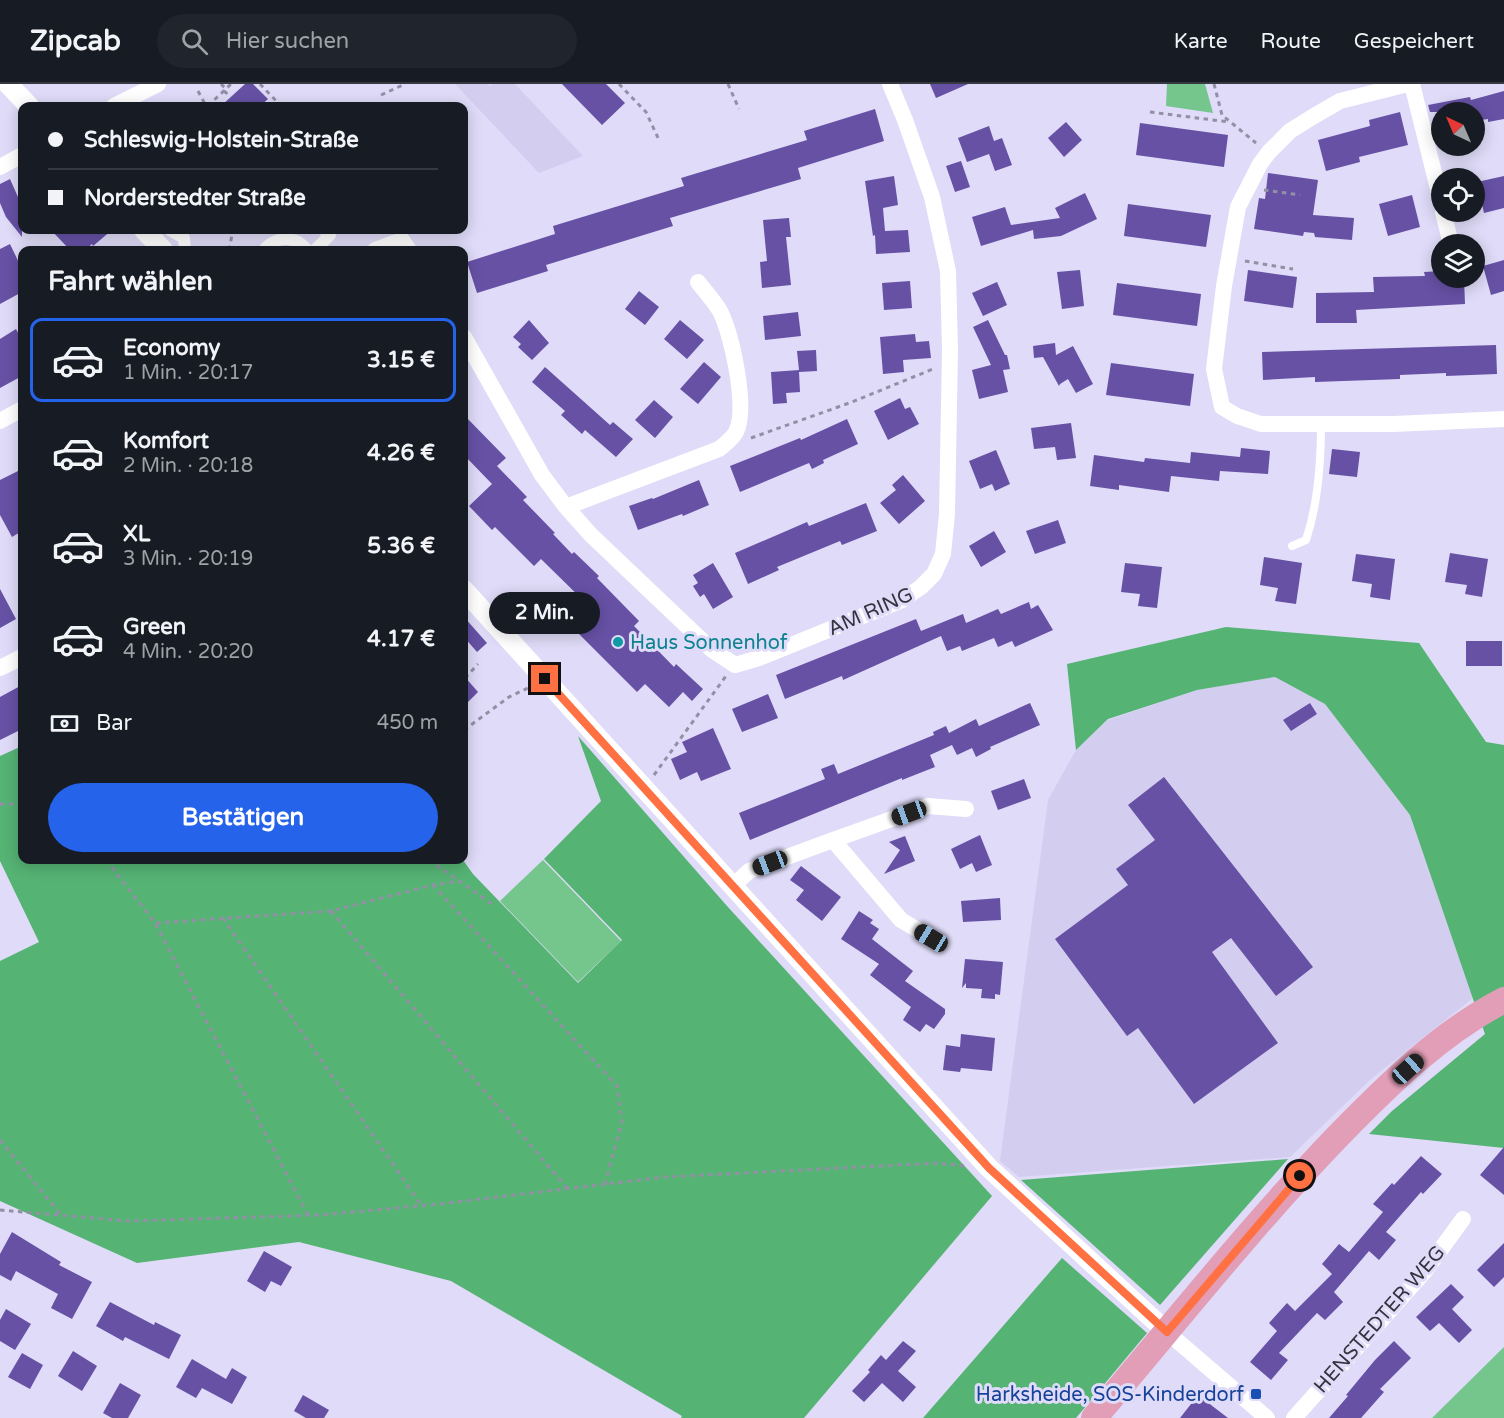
<!DOCTYPE html>
<html lang="de">
<head>
<meta charset="utf-8">
<style>
	body { margin:0; font-family:"Varela Round",sans-serif; background:#20242c; color:#f1f3f6; height:100vh; display:flex; flex-direction:column; font-size:22px; white-space:nowrap }
	* { box-sizing:border-box; margin:0 }
	p { font-size:20px; color:#9ea1a6 }
	.icon { flex:none; width:33px; height:33px; fill:none; stroke:currentColor; stroke-width:2; stroke-linecap:round; stroke-linejoin:round }
	.map { position:relative; flex:1; overflow:hidden }
	.panel { position:absolute; left:18px; top:162px; width:450px; height:618px; display:flex; flex-direction:column; background:#171b24; border-radius:12px; box-shadow:0 3px 15px #0003 }
	.panel>* { flex:none }
	.guide { position:absolute; left:18px; top:18px; width:450px; height:132px; border-radius:12px; box-shadow:0 3px 15px #0003; display:grid; align-content:center; height:132px; padding:0 30px; background:#171b24 }
	.needle { width:39px; rotate:316deg }
	.fabs { position:absolute; left:1431px; top:18px; display:grid; gap:12px }
	.fabs a { display:grid; place-items:center; width:54px; height:54px; border-radius:50%; background:#171b24; box-shadow:0 3px 15px #0003; font-size:30px }
	.end { position:absolute; width:27px; height:27px; margin:-14px; border:8px solid #ff7043; background:#111; box-shadow:0 0 0 3px #111 }
	.from { border-radius:50% }
	.bubble { position:absolute; height:42px; border-radius:21px; background:#171b24; box-shadow:0 3px 15px #0003; font-size:20px; font-weight:700; line-height:42px; text-align:center }
	.car { position:absolute; width:18px; height:36px; margin:-18px -9px; border-radius:8px; box-shadow:0 0 4px 2px #0007; background:linear-gradient(#222 24%,#8ab4d8 0 40%,#222 0 76%,#8ab4d8 0 86%,#222 0) }
	.guide b { display:flex; align-items:center; gap:21px; height:57px; font-size:22px }
	.guide b+b { border-top:2px solid #363941 }
	.guide i { width:15px; height:15px; background:#f1f3f6 }
	ul { padding:0; list-style:none }
	li { display:flex; align-items:center; gap:18px; height:84px; margin:0 12px 9px; padding:0 18px; border:3px solid transparent; border-radius:12px }
	li div { flex:1 }
	li b { display:block; font-size:22px }
	li em { font-style:normal; font-weight:700 }
	li.selected { border-color:#2563eb }
	li>.icon { width:54px; height:54px; stroke-width:1.5 }
	h2 { padding:0 30px; font-size:27px; line-height:72px }
	.pay { display:flex; align-items:center; gap:15px; height:66px; padding:0 30px; font-size:22px }
	.pay p { margin-inline-start:auto }
	.primary-button { display:flex; gap:12px; margin-top:auto; padding:12px 30px }
	.primary-button a { flex:1; height:69px; border-radius:36px; background:#2563eb; color:#fff; font-size:24px; font-weight:700; line-height:69px; text-align:center }
	header { display:flex; align-items:center; gap:36px; box-sizing:border-box; height:84px; padding:0 30px; background:#171b24; border-bottom:2px solid #363941 }
	header strong { font-size:28px }
	nav { display:flex; gap:33px; margin-inline-start:auto; font-size:21px }
	.search { width:420px; height:54px; background:#20242c; display:flex; align-items:center; gap:15px; box-sizing:border-box; padding:0 21px; border-radius:33px; color:#9ea1a6; font-size:22px }
	.map>svg:first-child { display:block }
</style>
</head>
<body>
<header>
<strong>Zipcab</strong>
<div class="search"><svg class="icon" aria-label="search" viewBox="0 0 24 24"><circle cx="10" cy="10" r="6"/><path d="M15 15l6 6"/></svg>Hier suchen</div>
<nav><a>Karte</a><a>Route</a><a>Gespeichert</a></nav>
</header>
<div class="map">
<svg width="1504" height="1334" viewBox="0 0 1504 1334">
	<rect width="100%" height="100%" fill="#dfdbf8"/>
	<!-- built -->
	<path fill="#d3cef0" d="M455,0H488L490,2L493,0H515L583,72L539,89Z
		M1275,593L1325,620L1410,731L1473,914L1371,995L1290,1073L1019,1093L1000,1077L1048,716L1076,666L1108,636L1197,606Z"/>
	<!-- green -->
	<path fill="#74c68c" d="M1167,0H1205L1213,29L1166,22Z
		M543,776L621,857L578,898L500,817Z
		M1504,1263V1334H1432Z"/>
	<!-- forest -->
	<path fill="#55b374" d="M1226,543L1419,559L1486,658L1504,661V1064L1369,1050L1392,1027L1485,950L1410,731L1325,620L1275,593L1197,606L1108,635L1076,666L1067,580Z
		M578,652L727,822L992,1112L804,1334H681L682,1332L451,1197L299,1158L137,1179L0,1117V877L39,858L0,777V672L22,662V776H463L473,790L578,899L622,856L544,775L601,717Z
		M1288,1075L1160,1221L1021,1096Z
		M1062,1174L1147,1249L1076,1334H923Z"/>
	<!-- building -->
	<path fill="#6651a5" d="M245,0H253L268,15L260,22H221Z
		M562,0H606L625,19L602,41Z
		M930,0H968L936,14Z
		M1504,7V35L1488,38V35L1474,37V28H1430L1428,21L1470,13L1471,16Z
		M875,25L884,57L798,84L801,95L670,134L673,142L546,181L548,187L477,209L467,178L555,150L553,142L684,102L681,94L807,56L804,47Z
		M1400,28L1408,61L1359,73L1360,78L1326,87L1318,56L1370,42L1369,36Z
		M1066,38L1082,56L1064,73L1048,54Z
		M1140,39L1228,51L1224,83L1136,71Z
		M989,42L994,57L1002,54L1012,81L995,87L989,70L967,78L958,54Z
		M961,77L970,103L955,108L946,82Z
		M1268,89L1318,96L1313,131L1354,134L1352,156L1315,153L1314,149L1304,148L1303,152L1254,145L1259,114L1265,115Z
		M894,92L898,121L883,124L885,147L908,146L910,168L876,170L875,151L873,152L865,97Z
		M1504,92V124L1484,129L1477,98Z
		M10,95L22,122V153L6,133L0,119V100Z
		M1085,109L1097,135L1061,152L1034,155L1033,146L981,162L972,133L1005,123L1011,141L1060,134L1055,124Z
		M1412,111L1420,143L1388,152L1379,120Z
		M1128,120L1211,131L1206,163L1124,152Z
		M789,134L791,153H786L791,201L762,204L760,178L767,177L763,136Z
		M51,146H112L93,162L92,160L85,166H70Z
		M10,160L22,185V208L0,220V165Z
		M1504,176V207L1491,211L1483,182Z
		M1080,186L1084,222L1062,225L1057,188Z
		M1248,186L1297,193L1293,224L1244,217Z
		M1442,187V194H1464L1465,220L1356,226L1357,239H1316V209L1374,208L1373,193L1425,192L1424,188Z
		M910,197L912,224L884,226L882,199Z
		M997,198L1007,221L983,232L972,209Z
		M1117,199L1201,210L1197,242L1113,231Z
		M639,207L659,223L645,241L625,225Z
		M798,228L801,252L765,256L763,232Z
		M529,236L549,259L532,276L518,263L521,260L513,253Z
		M680,236L704,256L687,275L664,255Z
		M988,236L1005,271H1007L1010,285L1003,286L1008,308L979,315L972,286L991,281L973,243Z
		M16,245L22,256V292L0,304V255Z
		M915,250L916,258L929,257L931,274L903,276L904,288L883,290L880,253Z
		M1055,259L1056,271L1073,262L1093,300L1076,309L1068,295L1060,300L1059,302L1043,273L1034,274L1033,262Z
		M1496,261L1497,290L1446,292V289L1400,291V295L1315,298V293L1263,296L1262,268Z
		M816,266L817,287L799,288L800,308L786,309L787,319L773,320L771,288L799,286L797,267Z
		M704,278L721,293L698,320L680,305Z
		M1111,279L1194,290L1190,322L1106,311Z
		M545,283L610,341L613,338L633,355L616,373L585,346L582,350L561,331L565,327L532,298Z
		M900,314L905,325L910,323L919,340L888,356L874,327Z
		M654,316L673,333L655,354L635,336Z
		M464,331L506,374L497,382L527,413L523,416L555,449L553,450L572,470L574,468L599,492L597,494L639,537L634,542L674,583L676,580L703,605L692,617L683,608L669,623L645,600L637,608L571,542L590,523L541,475L534,482L495,443L492,446L469,422L492,400L464,371Z
		M847,335L858,360L823,376L824,379L812,385L809,379L740,408L730,382L800,354L801,356Z
		M1071,339L1076,374L1057,376L1055,363L1034,365L1031,344Z
		M1241,364L1270,367L1268,390L1220,387L1219,397L1171,392L1169,408L1119,401V406L1090,402L1094,371L1144,378L1145,374L1190,379L1191,368L1240,373Z
		M1332,365L1360,368L1357,393L1329,390Z
		M996,366L1010,400L995,407L992,400L980,405L969,377Z
		M22,385V447L12,453L0,431V396Z
		M903,391L925,417L899,440L880,419L896,406L892,401Z
		M699,396L709,421L683,432L682,430L638,446L629,422L652,414L653,415Z
		M866,419L877,447L842,461L840,457L777,483L779,486L748,500L735,469L807,438L809,442Z
		M1058,436L1066,459L1035,470L1026,447Z
		M994,447L1006,468L981,483L969,462Z
		M1450,469L1488,475L1482,513L1465,510L1467,501L1445,498Z
		M1356,470L1395,475L1390,516L1370,513L1372,500L1352,497Z
		M1264,473L1302,479L1296,520L1275,517L1278,504L1260,501Z
		M713,479L733,513L713,525L704,510L700,513L693,502L698,499L693,491Z
		M1125,479L1162,483L1157,524L1138,522L1140,510L1121,508Z
		M0,505L16,535L0,544Z
		M1029,518L1031,525L1038,521L1053,546L1015,563L1012,557L998,563L994,554L962,567L960,562L947,567L941,552L843,596L842,592L785,615L776,591L916,535L921,547L963,530L966,539L998,525L1001,530Z
		M464,533L487,559L477,568L464,553Z
		M1466,557H1502V582H1466Z
		M464,592L478,608L464,622Z
		M22,601V645L0,656V613Z
		M768,610L778,634L742,648L732,625Z
		M1030,619L1040,641L990,663L991,665L976,673L972,664L957,671L952,661L930,671L935,683L902,696V694L750,756L739,729L825,695L821,685L834,680L838,690L934,651L933,648L946,642L949,649L976,635L979,642Z
		M1310,619L1317,630L1291,647L1283,636Z
		M713,644L731,685L701,697L697,688L680,696L671,675L687,668L682,658Z
		M1164,693L1313,883L1276,912L1231,854L1212,868L1278,959L1194,1020L1138,944L1127,952L1055,855L1128,801L1116,785L1155,756L1128,721Z
		M1024,695L1031,714L998,726L991,707Z
		M980,751L992,781L976,788L972,779L960,785L951,765Z
		M905,752L915,777L884,790L900,766L889,758Z
		M801,782L841,813L822,837L796,816L804,806L790,796Z
		M1000,814L1001,836L963,838L961,817Z
		M859,827L873,836L870,839L879,845L872,855L913,887L905,897L945,925V930L934,945L926,940L920,948L903,936L911,923L870,891L879,880L841,855Z
		M965,875L1003,878L1000,911L995,910V915L981,914L982,905L966,904V899L962,904Z
		M961,950L995,954L992,987L961,984L960,988L943,986L946,961L960,963Z
		M1504,1063V1111L1480,1091Z
		M1421,1072L1442,1090L1423,1110L1421,1108L1386,1148L1396,1156L1379,1176L1369,1167L1334,1208L1343,1218L1325,1236L1317,1229L1279,1269L1288,1276L1271,1296L1250,1278L1277,1247L1269,1239L1287,1219L1295,1227L1332,1190L1322,1180L1339,1160L1349,1168L1383,1128L1373,1120L1392,1099L1394,1101Z
		M12,1148L61,1178L59,1181L92,1198L72,1235L51,1224L58,1210L16,1187L11,1197L0,1191V1170Z
		M1504,1159V1193L1494,1203L1477,1186Z
		M264,1167L292,1183L281,1202L271,1197L265,1208L247,1197Z
		M1451,1200L1464,1213L1452,1225L1472,1246L1459,1259L1439,1239L1430,1247L1416,1233Z
		M110,1218L154,1241L155,1238L181,1251L169,1275L125,1253L123,1257L96,1242Z
		M6,1225L31,1240L15,1266L0,1257V1236Z
		M903,1257L916,1267L898,1287L916,1303L903,1318L882,1299L864,1318L852,1307L870,1288L868,1286L881,1271L886,1276Z
		M1394,1257L1411,1274L1380,1305L1384,1308L1361,1334H1329L1348,1312L1346,1311L1375,1276Z
		M73,1267L97,1282L82,1307L58,1292Z
		M22,1269L43,1281L30,1305L8,1293Z
		M192,1275L226,1295L232,1284L247,1293L232,1320L202,1304L196,1314L176,1303Z
		M120,1299L141,1311L128,1334H112L103,1329Z
		M303,1311L329,1326L324,1334H306L294,1327Z
		M1198,1311L1228,1334H1180Z"/>
	<g fill="none" stroke-linecap="round" stroke-linejoin="round">
		<!-- path -->
		<path stroke="#9390a5" stroke-width="3" stroke-dasharray="4.5 4.5" stroke-linecap="butt" d="M221,0L226,5
			M260,0L281,22
			M619,0L646,28L659,56
			M728,0L739,25
			M1214,0L1222,31L1256,59
			M198,7L206,22
			M224,7L231,13
			M381,11L405,0
			M208,22L231,0
			M1150,28L1229,38
			M1264,106L1300,111
			M229,166L233,146
			M1245,177L1293,185
			M751,354L852,318L933,285
			M465,594L478,580
			M464,646L509,613L530,603
			M654,691L726,592
			M0,720H22
			M106,776L155,839L308,1131
			M429,776L495,822
			M433,801L617,1002L622,1038L605,1100
			M331,827L567,1104
			M223,834L421,1121
			M156,839L331,827L433,801L460,797
			M0,1056L61,1131
			M0,1126L128,1137L320,1131L439,1120L665,1093L938,1079L964,1082"/>
		<!-- service -->
		<path stroke="#fff" stroke-width="8" d="M1292,462L1306,456C1318,420 1321,378 1321,340"/>
		<!-- pedestrian -->
		<path stroke="#fff" stroke-width="12" d="M170,146L184,154L185,166
			M264,166C271,157 284,152 296,157C300,158 305,164 308,166
			M315,166L330,151L324,146"/>
		<!-- minor -->
		<path stroke="#fff" stroke-width="16" d="M1408,0L1340,17L1314,32L1290,47L1269,68L1260,80L1238,123L1224,202L1214,285L1222,323L1237,332L1261,340H1394L1504,335
			M1412,0L1442,121
			M114,22L158,0
			M0,83L22,71
			M1443,128L1451,160
			M375,166L402,156L409,166
			M464,253L542,391L566,423L591,451L711,565L735,581L759,574L902,516L921,503L934,490L943,470L947,430L950,266L948,187L932,113L905,36L890,0
			M0,337L22,325
			M566,423L719,365C725,360 732,355 736,348C748,324 732,251 720,227C714,217 705,207 698,198
			M0,584L22,573
			M733,802L749,787L833,756
			M931,854L901,836L833,756L928,722L966,725
			M1167,1248L1267,1334
			M1294,1334L1425,1187L1463,1135"/>
		<!-- tertiary -->
		<path stroke="#fff" stroke-width="20" d="M8,0L29,22
			M144,146L163,166
			M464,506L989,1084L1167,1248"/>
		<!-- primary -->
		<path stroke="#e29eb6" stroke-width="26" d="M1094,1334C1175,1239 1252,1141 1339,1051C1389,1000 1440,949 1504,916"/>
	</g>
	<g fill="none" stroke-linecap="round" stroke-linejoin="round">
		<!-- route -->
		<path stroke="#ff7043" stroke-width="8" d="M545,595L989,1084L1167,1248L1300,1092"/>
	</g>
	<!-- markers -->
	<circle fill="#0f9aa8" stroke="#dfdbf8" stroke-width="2" cx="618" cy="558" r="6"/>
	<rect fill="#1a4fb4" stroke="#dfdbf8" stroke-width="2" x="1250" y="1304" width="12" height="12" rx="3"/>
	<g text-anchor="middle" stroke-width="6" stroke-linejoin="round" paint-order="stroke">
		<!-- street labels -->
		<g font-size="20" fill="#34333d" stroke="#dfdbf8">
			<text transform="translate(870 527) rotate(-24)" y="7">AM RING</text>
			<text transform="translate(1379 1235) rotate(-49)" y="7">HENSTEDTER WEG</text>
		</g>
		<!-- culture labels -->
		<g font-size="20" fill="#0d838f" stroke="#dfdbf8" text-anchor="start">
			<text x="630" y="565">Haus Sonnenhof</text>
		</g>
		<!-- transit labels -->
		<g font-size="20" fill="#164399" stroke="#dfdbf8" text-anchor="end">
			<text x="1244" y="1317">Harksheide, SOS-Kinderdorf</text>
		</g>
	</g>
</svg>
<div class="fabs">
<a><svg class="needle" viewBox="-14 -14 28 28"><path d="M0-13l5 13h-10z" fill="#e53935"/><path d="M0 13l5-13h-10z" fill="#9ea1a6"/></svg></a>
<a><svg class="icon" aria-label="locate" viewBox="0 0 24 24"><circle cx="12" cy="12" r="6"/><path d="M12 2v4M12 18v4M2 12h4M18 12h4"/></svg></a>
<a><svg class="icon" aria-label="layers" viewBox="0 0 24 24"><path d="M12 4l9 5-9 5-9-5zM3 14l9 5 9-5"/></svg></a>
</div>
<i class="end from" style="left:1300px;top:1092px"></i>
<i class="end" style="left:545px;top:595px"></i>
<div class="bubble" style="left:489px;top:508px;width:111px">2 Min.</div>
<i class="car" style="left:909px;top:729px;rotate:250deg"></i>
<i class="car" style="left:770px;top:779px;rotate:249deg"></i>
<i class="car" style="left:931px;top:854px;rotate:301deg"></i>
<i class="car" style="left:1408px;top:985px;rotate:48deg"></i>
<div class="guide">
<b><i class="from"></i>Schleswig-Holstein-Straße</b>
<b><i></i>Norderstedter Straße</b>
</div>
<section class="panel">
<h2>Fahrt wählen</h2>
<ul>
<li class="selected"><svg class="icon" aria-label="car" viewBox="0 0 24 24"><path d="M5 17H2v-5l4-1 3-4h7l3 4 3 1v5h-3M9 17h6M6 11h13"/><circle cx="7" cy="17" r="2"/><circle cx="17" cy="17" r="2"/></svg><div><b>Economy</b><p>1 Min. · 20:17</p></div><em>3.15 €</em></li>
<li><svg class="icon" aria-label="car" viewBox="0 0 24 24"><path d="M5 17H2v-5l4-1 3-4h7l3 4 3 1v5h-3M9 17h6M6 11h13"/><circle cx="7" cy="17" r="2"/><circle cx="17" cy="17" r="2"/></svg><div><b>Komfort</b><p>2 Min. · 20:18</p></div><em>4.26 €</em></li>
<li><svg class="icon" aria-label="car" viewBox="0 0 24 24"><path d="M5 17H2v-5l4-1 3-4h7l3 4 3 1v5h-3M9 17h6M6 11h13"/><circle cx="7" cy="17" r="2"/><circle cx="17" cy="17" r="2"/></svg><div><b>XL</b><p>3 Min. · 20:19</p></div><em>5.36 €</em></li>
<li><svg class="icon" aria-label="car" viewBox="0 0 24 24"><path d="M5 17H2v-5l4-1 3-4h7l3 4 3 1v5h-3M9 17h6M6 11h13"/><circle cx="7" cy="17" r="2"/><circle cx="17" cy="17" r="2"/></svg><div><b>Green</b><p>4 Min. · 20:20</p></div><em>4.17 €</em></li>
</ul>
<div class="pay"><svg class="icon" aria-label="cash" viewBox="0 0 24 24"><path d="M3 7h18v10H3z"/><circle cx="12" cy="12" r="2"/></svg>Bar<p>450 m</p></div>
<div class="primary-button"><a>Bestätigen</a></div>
</section>
</div>
</body>
</html>
